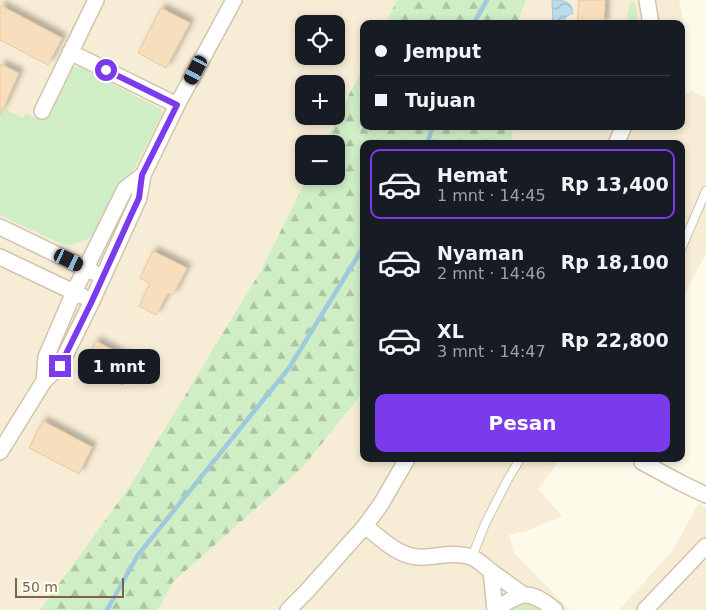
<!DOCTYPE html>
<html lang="id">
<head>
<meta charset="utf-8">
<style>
	body { margin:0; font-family:"DejaVu Sans",sans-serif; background:#242831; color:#f1f3f6; height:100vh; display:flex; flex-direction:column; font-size:19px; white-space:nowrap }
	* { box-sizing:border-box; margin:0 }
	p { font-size:16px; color:#9ea1a6 }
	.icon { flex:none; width:28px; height:28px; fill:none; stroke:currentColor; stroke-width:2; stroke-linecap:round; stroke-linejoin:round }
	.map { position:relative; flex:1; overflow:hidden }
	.sheet { position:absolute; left:360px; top:140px; width:325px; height:322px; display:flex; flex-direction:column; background:#171b24; border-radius:10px; box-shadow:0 2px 8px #0003 }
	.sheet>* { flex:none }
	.banner { position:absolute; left:360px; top:20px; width:325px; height:110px; border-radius:10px; box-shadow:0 2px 8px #0003; display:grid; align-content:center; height:110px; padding:0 15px; background:#171b24 }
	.buttons { position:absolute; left:295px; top:15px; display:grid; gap:10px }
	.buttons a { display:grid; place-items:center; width:50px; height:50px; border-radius:10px; background:#171b24; box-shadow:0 2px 8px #0003; font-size:25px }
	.scale { position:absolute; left:15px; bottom:12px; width:109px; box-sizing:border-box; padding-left:5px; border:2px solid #7d6449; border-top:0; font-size:14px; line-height:18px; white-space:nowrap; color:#7d6449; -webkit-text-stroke:4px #fffcf1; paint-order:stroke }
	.end { position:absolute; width:22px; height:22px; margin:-11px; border:6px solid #7c3aed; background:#fff; box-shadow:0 0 0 2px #fff }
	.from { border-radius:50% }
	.bubble { position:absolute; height:35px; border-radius:10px; background:#171b24; box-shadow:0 2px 8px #0003; font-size:16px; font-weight:800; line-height:35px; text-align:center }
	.car { position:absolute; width:15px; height:30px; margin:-15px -8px; border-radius:6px; box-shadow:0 0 4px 1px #0007; background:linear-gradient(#222 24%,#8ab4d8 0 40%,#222 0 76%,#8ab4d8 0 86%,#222 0) }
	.banner b { display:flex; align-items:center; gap:18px; height:48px; font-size:19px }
	.banner b+b { border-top:1px solid #363941 }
	.banner i { width:12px; height:12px; background:#f1f3f6 }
	ul { padding:9px 0 0; list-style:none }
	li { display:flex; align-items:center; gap:15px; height:70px; margin:0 10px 8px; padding:0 5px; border:2px solid transparent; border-radius:10px }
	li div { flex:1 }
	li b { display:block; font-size:19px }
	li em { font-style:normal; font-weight:800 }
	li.current { border-color:#7c3aed }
	li>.icon { width:45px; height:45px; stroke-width:1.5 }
	.button { display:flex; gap:10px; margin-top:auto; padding:10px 15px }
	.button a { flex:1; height:58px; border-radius:10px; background:#7c3aed; color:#fff; font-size:20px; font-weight:800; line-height:58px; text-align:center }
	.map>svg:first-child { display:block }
</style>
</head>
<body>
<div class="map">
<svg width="706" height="610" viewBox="0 0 706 610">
	<defs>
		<pattern id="forest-firs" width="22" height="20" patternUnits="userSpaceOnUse" patternTransform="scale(1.25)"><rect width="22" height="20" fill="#cfeec5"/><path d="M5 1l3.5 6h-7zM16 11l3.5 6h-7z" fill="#adc4a2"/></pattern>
		<pattern id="water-waves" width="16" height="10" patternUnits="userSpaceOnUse" patternTransform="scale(1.25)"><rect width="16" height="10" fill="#badceb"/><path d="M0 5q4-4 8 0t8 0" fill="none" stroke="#9cb6c0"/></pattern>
		<filter id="shadow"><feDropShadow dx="4.5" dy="-4.5" stdDeviation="2.5" flood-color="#0004"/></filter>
	</defs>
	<rect width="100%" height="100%" fill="#fefae9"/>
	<!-- residential -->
	<path fill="#f7edd6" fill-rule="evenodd" d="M0,0H397L385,24H364V65L324,144H304V176H308L260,272L130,486L40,610H0ZM304,24H336V56H304ZM304,84H336V116H304Z
		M526,0H679L683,20L681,32V24H517Z
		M691,90L705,98L706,97V254L681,301V144H511L513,126H681V93H688Z
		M364,391V459H561L538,489L562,516L526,531L509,535L515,554L570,610H158L173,582L303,467Z
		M699,503L706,508V610H619L673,550Z"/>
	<!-- green -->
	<path fill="#cfeec5" d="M632,2H634L637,12L638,24H627C627,17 628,7 632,2Z
		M78,66L161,109L162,114L133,171L117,185L94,234L86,240L70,245L61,244L0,215V107L23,118L26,113C34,117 42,124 49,117L73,68Z
		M517,603L534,605L543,610H506Z"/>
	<!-- forest -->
	<path fill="url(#forest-firs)" d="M397,0H526L517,24H385Z
		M364,65V126H513L511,144H364V391L303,467L173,582L158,610H40L130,486L260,272L308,176H336V144H324Z"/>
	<!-- water -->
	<path fill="url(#water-waves)" stroke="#9fcade" d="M552,0C562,0 573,1 573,14H570L565,18L564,24H553Z"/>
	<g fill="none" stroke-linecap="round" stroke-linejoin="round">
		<!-- stream -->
		<path stroke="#9fcade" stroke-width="4.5" d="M473,24L487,0
			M427,144L433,126
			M107,610L138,555L289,368L364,246"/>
	</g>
	<!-- building -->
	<path fill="#f7debd" stroke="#ebc79c" filter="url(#shadow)" d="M579,0H605L604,24H577Z
		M0,5L62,38L48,65L0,40Z
		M161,8L190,23L166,68L138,53Z
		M0,64L19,73L0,115Z
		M153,251L187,268L173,295L168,293L156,315L139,306L150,284L140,278Z
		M96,341L135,362L123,385L83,365Z
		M43,421L92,447L79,474L29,448Z"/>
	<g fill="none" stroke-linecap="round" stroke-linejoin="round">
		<defs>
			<path id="lane" d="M681,249L706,191
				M472,557L485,524L508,479L520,459"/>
			<path id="street" d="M647,0L651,24
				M70,52L177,105
				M42,111L96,0
				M616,144L624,126
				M0,227L93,272
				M0,257L82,296
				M44,381L46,357L74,292L125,189L143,175
				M0,452L44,381L60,366L92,301L139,198L143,175L177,105L234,0
				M642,462L681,483L706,495
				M365,526C383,540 400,559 425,557C440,556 456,552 471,557C479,560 485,567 492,572C503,580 513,587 524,595
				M491,571L495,610
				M288,610L307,591L365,526L381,504L407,459
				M495,610C522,591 529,589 555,610
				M645,610L706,546"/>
		</defs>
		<!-- lane casing -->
		<use href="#lane" stroke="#d3c3ac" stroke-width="10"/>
		<!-- street casing -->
		<use href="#street" stroke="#d3c3ac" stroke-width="18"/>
		<!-- lane -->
		<use href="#lane" stroke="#fff" stroke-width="8"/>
		<!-- street -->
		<use href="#street" stroke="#fff" stroke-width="15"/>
	</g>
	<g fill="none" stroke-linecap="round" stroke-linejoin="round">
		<!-- route -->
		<path stroke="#7c3aed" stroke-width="6" d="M60,366L92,301L132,213L139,198L142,175L177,105L106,70"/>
	</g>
</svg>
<div class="buttons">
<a><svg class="icon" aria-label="locate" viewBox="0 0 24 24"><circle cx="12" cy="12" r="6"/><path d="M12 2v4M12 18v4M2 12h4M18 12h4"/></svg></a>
<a>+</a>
<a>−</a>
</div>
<div class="scale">50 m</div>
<i class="end from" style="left:106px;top:70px"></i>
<i class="end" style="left:60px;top:366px"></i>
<div class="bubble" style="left:78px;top:349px;width:82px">1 mnt</div>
<i class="car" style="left:196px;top:70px;rotate:208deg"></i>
<i class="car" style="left:69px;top:260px;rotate:116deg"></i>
<div class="banner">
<b><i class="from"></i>Jemput</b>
<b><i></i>Tujuan</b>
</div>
<section class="sheet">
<ul>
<li class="current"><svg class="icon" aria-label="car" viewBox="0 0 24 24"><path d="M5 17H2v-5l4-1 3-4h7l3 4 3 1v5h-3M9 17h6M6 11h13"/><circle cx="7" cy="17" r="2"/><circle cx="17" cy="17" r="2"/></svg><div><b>Hemat</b><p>1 mnt · 14:45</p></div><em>Rp 13,400</em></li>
<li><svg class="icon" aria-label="car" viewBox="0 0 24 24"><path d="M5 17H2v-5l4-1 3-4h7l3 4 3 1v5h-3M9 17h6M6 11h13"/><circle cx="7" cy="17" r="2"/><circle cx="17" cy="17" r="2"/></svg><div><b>Nyaman</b><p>2 mnt · 14:46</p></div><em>Rp 18,100</em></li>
<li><svg class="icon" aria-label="car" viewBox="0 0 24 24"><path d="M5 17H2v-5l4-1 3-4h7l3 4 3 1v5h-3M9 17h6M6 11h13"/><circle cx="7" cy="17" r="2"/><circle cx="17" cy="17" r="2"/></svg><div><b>XL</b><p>3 mnt · 14:47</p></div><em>Rp 22,800</em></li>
</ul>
<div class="button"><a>Pesan</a></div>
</section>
</div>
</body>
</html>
